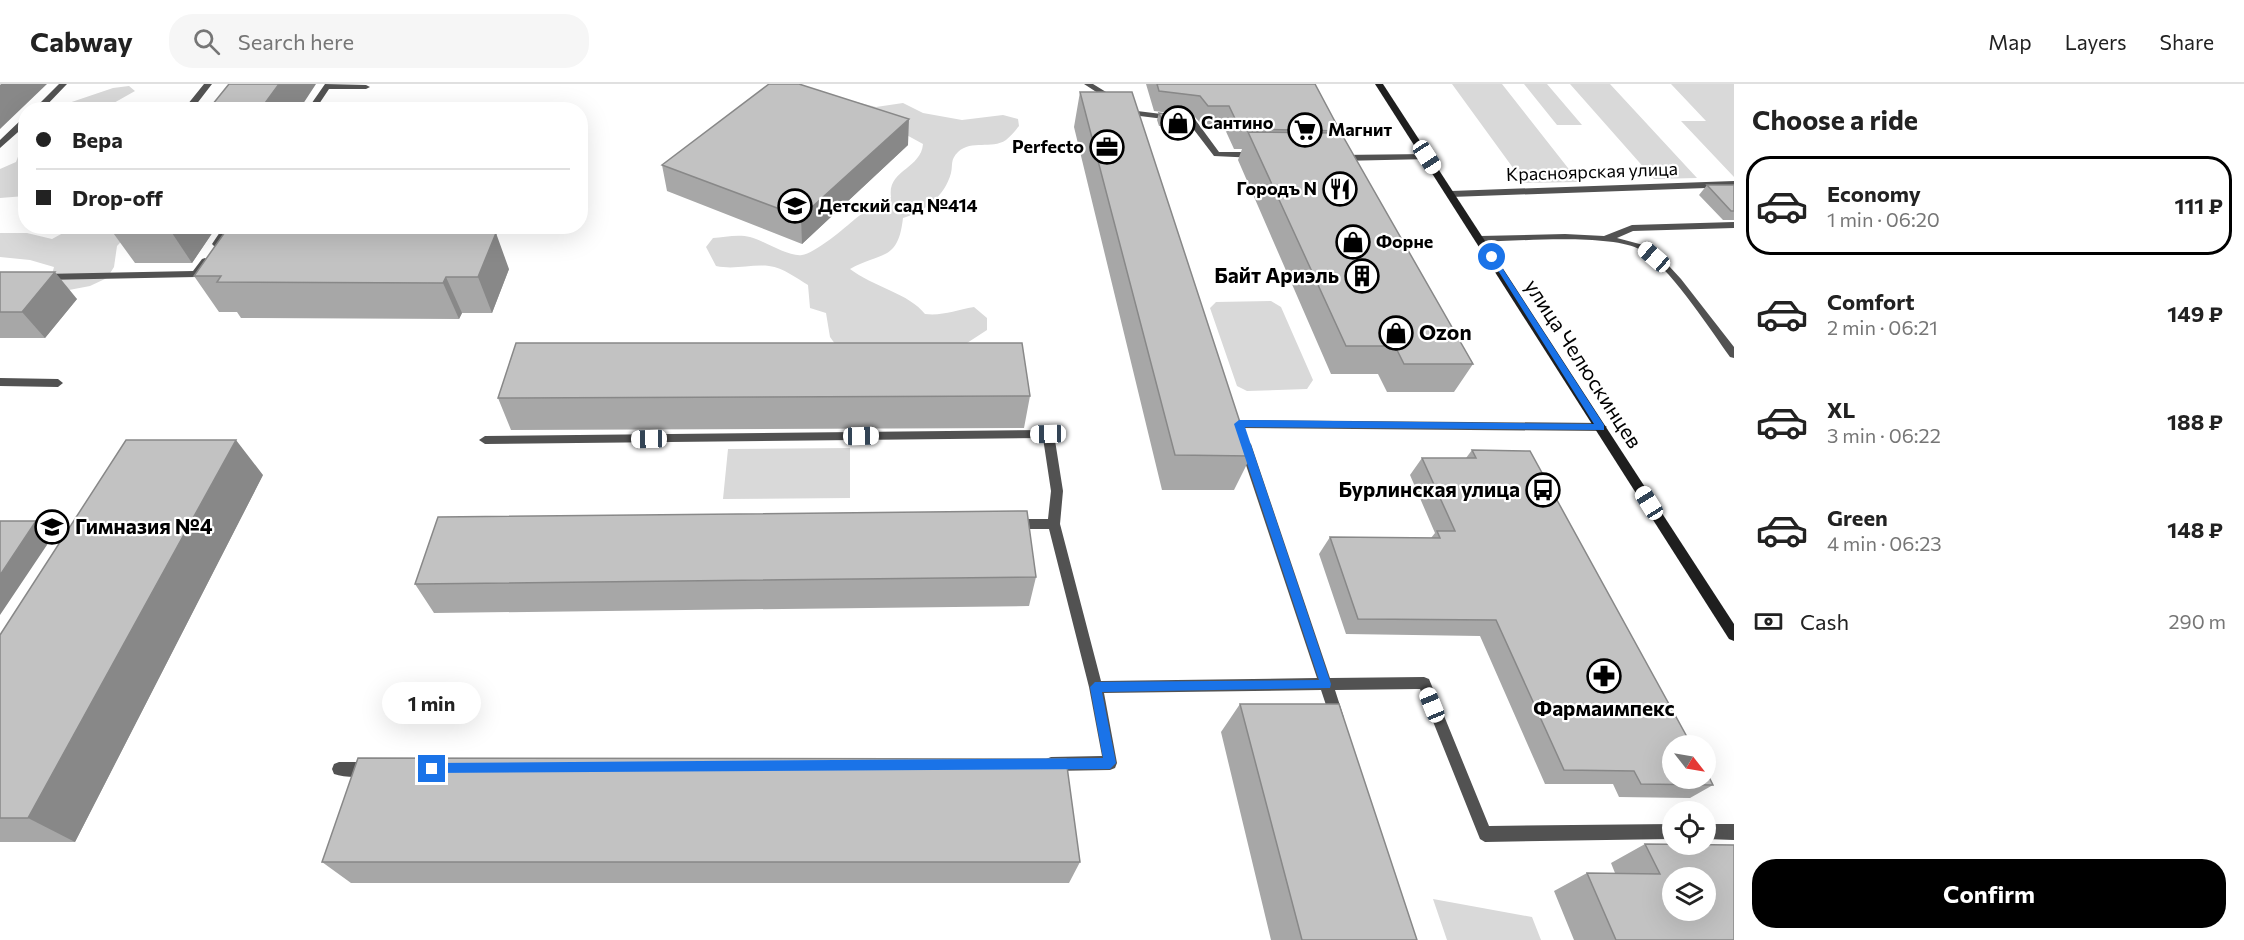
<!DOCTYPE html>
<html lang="en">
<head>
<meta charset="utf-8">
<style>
	body { margin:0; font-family:Commissioner,sans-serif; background:#f6f6f6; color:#222; height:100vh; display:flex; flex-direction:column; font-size:22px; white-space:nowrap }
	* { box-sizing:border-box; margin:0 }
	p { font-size:20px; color:#767676 }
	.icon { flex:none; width:33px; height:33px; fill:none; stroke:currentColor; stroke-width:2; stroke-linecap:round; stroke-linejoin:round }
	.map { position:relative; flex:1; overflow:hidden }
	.details { display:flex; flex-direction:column; background:#fff; width:510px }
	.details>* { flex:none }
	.top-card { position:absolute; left:18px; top:18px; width:570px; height:132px; border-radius:24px; box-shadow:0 6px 24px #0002; display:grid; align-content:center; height:132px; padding:0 18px; background:#fff }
	.needle { width:39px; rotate:121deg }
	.fabs { position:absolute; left:1662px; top:651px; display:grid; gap:12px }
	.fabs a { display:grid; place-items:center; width:54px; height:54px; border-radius:50%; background:#fff; box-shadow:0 6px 24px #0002; font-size:30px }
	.end { position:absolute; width:27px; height:27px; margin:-14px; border:8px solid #1a73e8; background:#fff; box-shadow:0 0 0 3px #fff }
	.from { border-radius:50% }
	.bubble { position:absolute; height:42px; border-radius:21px; background:#fff; box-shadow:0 6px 24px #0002; font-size:20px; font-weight:700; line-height:42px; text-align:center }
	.car { position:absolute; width:18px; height:36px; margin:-18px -9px; border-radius:8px; box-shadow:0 0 4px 2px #0007; background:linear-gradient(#fff 24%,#345 0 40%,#fff 0 76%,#345 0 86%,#fff 0) }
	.top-card b { display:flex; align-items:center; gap:21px; height:57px; font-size:22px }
	.top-card b+b { border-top:2px solid #e0e0e0 }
	.top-card i { width:15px; height:15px; background:#222 }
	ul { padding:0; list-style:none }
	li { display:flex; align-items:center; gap:18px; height:99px; margin:0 12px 9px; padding:0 6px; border:3px solid transparent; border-radius:24px }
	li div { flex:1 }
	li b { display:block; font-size:22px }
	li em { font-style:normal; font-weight:700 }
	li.current { border-color:#000 }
	li>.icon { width:54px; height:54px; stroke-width:1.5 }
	h2 { padding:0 18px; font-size:27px; line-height:72px }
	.pay { display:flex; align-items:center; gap:15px; height:66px; padding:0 18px; font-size:22px }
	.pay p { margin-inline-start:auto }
	.action { display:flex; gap:12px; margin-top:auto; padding:12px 18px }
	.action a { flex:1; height:69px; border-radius:24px; background:#000; color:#fff; font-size:24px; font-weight:700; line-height:69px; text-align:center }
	header { display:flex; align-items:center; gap:36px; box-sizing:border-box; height:84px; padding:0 30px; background:#fff; border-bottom:2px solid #e0e0e0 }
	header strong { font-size:28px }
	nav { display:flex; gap:33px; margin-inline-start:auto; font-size:21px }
	.search { width:420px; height:54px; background:#f6f6f6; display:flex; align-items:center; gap:15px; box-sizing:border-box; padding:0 21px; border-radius:24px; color:#767676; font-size:22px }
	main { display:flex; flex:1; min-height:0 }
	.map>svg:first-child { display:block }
</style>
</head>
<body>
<header>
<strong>Cabway</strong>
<div class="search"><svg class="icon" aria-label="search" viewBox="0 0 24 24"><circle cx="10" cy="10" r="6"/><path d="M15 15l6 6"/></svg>Search here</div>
<nav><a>Map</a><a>Layers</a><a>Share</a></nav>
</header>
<main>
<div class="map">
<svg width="1734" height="856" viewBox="0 0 1734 856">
	<rect width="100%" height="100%" fill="#fff"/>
	<!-- green -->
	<path fill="#d9d9d9" d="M1452,0H1502L1579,98L1524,99Z
		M1524,0H1547L1582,41H1557Z
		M1570,0H1610L1697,94L1654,95Z
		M1671,0H1734V93L1681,37H1706Z
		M129,2L135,7L112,20L118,25H147H51L113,4Z
		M837,13L876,23L903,19L923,29L962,36L1003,31L1018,35L1019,42C1015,47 1011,52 1006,56C991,66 972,55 958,68C950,76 953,80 951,89C945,112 924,128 903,134C898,178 882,167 850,185C872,202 910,210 925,230C943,232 956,226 974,223L987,234V246L947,272L838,264L830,253L826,229L810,224L808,201C796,194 784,184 769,182C751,180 735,186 716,182L706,163L713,154C724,153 739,150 750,153C765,157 788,173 802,171C814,170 846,143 855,135C866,126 880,122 891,113C887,86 921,85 923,60Z
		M25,54V112L0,114V85L16,78Z
		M74,143H135L117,162L114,183L107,194L90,202L69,206L51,194L54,183L30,176L0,173V149H27L52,155Z
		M1271,217L1281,223L1313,296L1307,305L1247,307L1237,302L1210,224L1216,218Z
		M850,364V414L723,415L728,365Z
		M1433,815L1532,833L1541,856H1447Z"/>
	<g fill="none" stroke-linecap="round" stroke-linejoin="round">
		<!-- lane -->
		<path fill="#525252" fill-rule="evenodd" d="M59,0H67L42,26H33Z
			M204,0H212L192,26H183Z
			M325,0L366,1L370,3L366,5H329L315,26H307Z
			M1084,0H1093L1137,27L1194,34L1219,68H1256L1260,71L1256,74L1214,72L1188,38L1132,31Z
			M23,34H26V41L0,64V56Z
			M1427,70L1430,71V75L1339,77L1335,74L1339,71Z
			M1734,138V144L1633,147L1617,154L1647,162L1657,169L1681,195L1734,263V274L1730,273C1710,245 1669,182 1641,166C1611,149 1517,157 1480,158L1475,155L1480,152L1565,150L1604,152L1632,141Z
			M224,142H233L220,162H214L212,160Z
			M491,142H500L496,151L477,152L472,149L477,146H490Z
			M205,174L210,177L199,192L196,193L43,196L38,193L43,190L193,187L202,175Z
			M0,294L58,295L63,299L58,303L0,302Z
			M1239,336L1601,339L1607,343L1601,347L1239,344L1233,340Z
			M1048,346L1054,350L1063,407L1060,440L1101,597L1317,594L1239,360L1245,356L1251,360L1330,594L1424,593L1429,595L1489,742L1672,740V755L1485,758L1480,755L1420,605L1335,606L1344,634L1342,639L1337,640L1332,639L1321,606L1104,609L1117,679L1115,684L1110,686L1051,687L1046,685L1044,680L1046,675L1051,673L1102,672L1089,603L1049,445H1013L1009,443L1007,440L1009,437L1013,435H1048L1051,407L1043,354L485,360L479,356L485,352Z
			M339,678H371L376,680L378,685L376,690C365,694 345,694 334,690L332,685L334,680Z
			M1706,740H1734V756L1706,755Z"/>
		<!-- street -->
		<path fill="#525252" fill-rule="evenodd" d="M1734,97V103L1451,113L1447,110L1451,107Z"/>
		<!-- secondary -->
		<path fill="#1f1f1f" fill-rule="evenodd" d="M1375,0H1383L1734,540V557L1729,555Z"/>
	</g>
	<!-- wall -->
	<path fill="#a7a7a7" d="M1146,0H1315L1340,47L1339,49L1473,280L1454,308H1387L1378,290H1331L1238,76L1242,65H1234L1223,41L1203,42L1194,32L1154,27Z
		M1080,8L1251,372L1234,406H1162L1074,43Z
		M1159,29L1190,34L1188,42H1159L1157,36Z
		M908,61L802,160L667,107L662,81Z
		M1707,101H1734V136H1723L1699,111Z
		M217,142L192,179H135L111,146Z
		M509,185L492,229H462L459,235L241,234L237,228H219L194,192Z
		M0,188L77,215L45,254H0Z
		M1030,312L1024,344L511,346L498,314Z
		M1472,366L1713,701L1690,714L1619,713L1613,700H1545L1480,552L1346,550L1319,470L1330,453L1431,454L1435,449L1410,391L1422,374H1466Z
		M263,391L75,758H0V551Z
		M1036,493L1029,522L434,529L415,500Z
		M1240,620L1417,856H1271L1221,648Z
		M1645,760L1734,856H1574L1554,807L1587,789H1615L1611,779Z
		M322,778H1080L1069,799H351Z"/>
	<!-- shaded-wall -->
	<path fill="#888" d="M1,0H47L0,45V1Z
		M279,0H316L299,26H260Z
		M909,35L908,61L802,160L801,133Z
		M173,142H217L192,179L170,146Z
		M496,149L509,185L492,229L478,193Z
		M55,188L77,215L45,254L22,228Z
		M446,193L462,229L459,235L443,199Z
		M236,356L263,391L75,758L28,734Z
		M36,437L53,452L0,531V491Z"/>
	<!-- building -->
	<path fill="#c2c2c2" stroke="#888" stroke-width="1.5" fill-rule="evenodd" d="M229,0H279L260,26H208Z
		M769,0H799L909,35L801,133L662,81Z
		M1157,0H1315L1340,47L1240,45L1229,22H1208L1200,12L1159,7Z
		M1080,8H1132L1251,372L1175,371Z
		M1159,29L1190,34H1161Z
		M1248,48L1341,49L1473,280H1404L1395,262H1346Z
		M1707,101H1734V127H1731Z
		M114,142H173L170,146H111Z
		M225,148L496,149L478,193H446L443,199L217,198L221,192H194Z
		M0,188H55L22,228H0Z
		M516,259H1022L1030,312L498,314Z
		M126,356H236L28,734H0V551Z
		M1472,366L1530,367L1692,662H1672V694H1706V687L1713,701L1641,700L1634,687L1564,686L1496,536L1358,535L1330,453L1440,454L1437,447H1455L1422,374H1476Z
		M1027,427L1036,493L415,500L438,433Z
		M0,437H36L0,491Z
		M1240,620H1339L1417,856H1302Z
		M358,674L1066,675L1080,778H322Z
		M1645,760L1734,761V856H1616L1587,789L1660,790ZM1672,794H1706V826H1672Z"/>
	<!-- route -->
	<path fill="#1a73e8" d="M1489,172L1495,173L1604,341V346L1245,343L1331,600L1330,604L1102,608L1116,679L1110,685L428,689V681L432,679L1103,674L1090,603L1095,598L1319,596L1234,340L1239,336L1594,340Z"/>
	<!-- icons -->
	<defs>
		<symbol id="shop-ring" viewBox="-11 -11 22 22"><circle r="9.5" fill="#fff" stroke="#000" stroke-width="1.5"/><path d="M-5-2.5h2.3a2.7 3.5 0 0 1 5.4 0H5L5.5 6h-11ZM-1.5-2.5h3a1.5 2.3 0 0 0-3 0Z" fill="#000"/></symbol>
		<symbol id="supermarket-ring" viewBox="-11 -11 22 22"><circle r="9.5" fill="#fff" stroke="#000" stroke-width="1.5"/><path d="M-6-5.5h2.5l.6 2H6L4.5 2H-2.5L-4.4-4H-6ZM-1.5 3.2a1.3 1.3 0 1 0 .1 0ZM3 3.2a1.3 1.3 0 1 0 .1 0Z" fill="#000"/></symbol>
		<symbol id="office-ring" viewBox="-11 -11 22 22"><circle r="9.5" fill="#fff" stroke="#000" stroke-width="1.5"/><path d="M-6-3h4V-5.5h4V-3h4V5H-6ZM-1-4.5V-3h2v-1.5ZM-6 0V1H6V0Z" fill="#000"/></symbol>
		<symbol id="restaurant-ring" viewBox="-11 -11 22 22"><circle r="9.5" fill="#fff" stroke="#000" stroke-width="1.5"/><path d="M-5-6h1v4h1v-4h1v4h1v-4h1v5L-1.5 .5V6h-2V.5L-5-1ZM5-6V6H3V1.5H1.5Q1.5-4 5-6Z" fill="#000"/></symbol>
		<symbol id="school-ring" viewBox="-11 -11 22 22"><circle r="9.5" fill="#fff" stroke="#000" stroke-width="1.5"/><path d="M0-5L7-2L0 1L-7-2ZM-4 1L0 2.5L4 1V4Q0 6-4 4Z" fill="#000"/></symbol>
		<symbol id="building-ring" viewBox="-11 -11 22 22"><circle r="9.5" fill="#fff" stroke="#000" stroke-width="1.5"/><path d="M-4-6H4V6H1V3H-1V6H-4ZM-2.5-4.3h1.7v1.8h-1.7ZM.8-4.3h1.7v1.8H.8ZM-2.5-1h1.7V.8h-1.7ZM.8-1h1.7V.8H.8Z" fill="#000"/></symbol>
		<symbol id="bus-ring" viewBox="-11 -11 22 22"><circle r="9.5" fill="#fff" stroke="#000" stroke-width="1.5"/><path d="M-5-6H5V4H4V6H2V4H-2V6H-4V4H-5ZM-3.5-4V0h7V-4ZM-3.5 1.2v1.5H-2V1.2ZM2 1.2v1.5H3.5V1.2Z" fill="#000"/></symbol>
		<symbol id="pharmacy-ring" viewBox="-11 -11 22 22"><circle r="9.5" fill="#fff" stroke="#000" stroke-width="1.5"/><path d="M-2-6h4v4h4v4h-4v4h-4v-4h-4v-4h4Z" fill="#000"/></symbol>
	</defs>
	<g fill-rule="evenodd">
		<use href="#shop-ring" x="1159" y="20" width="38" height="38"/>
		<use href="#supermarket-ring" x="1286" y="27" width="38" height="38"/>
		<use href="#office-ring" x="1088" y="44" width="38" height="38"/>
		<use href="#restaurant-ring" x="1321" y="86" width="38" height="38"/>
		<use href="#school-ring" x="776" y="103" width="38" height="38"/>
		<use href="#shop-ring" x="1334" y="139" width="38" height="38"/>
		<use href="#building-ring" x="1343" y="173" width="38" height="38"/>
		<use href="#shop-ring" x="1377" y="230" width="38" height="38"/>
		<use href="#bus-ring" x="1524" y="387" width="38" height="38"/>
		<use href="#school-ring" x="33" y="424" width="38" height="38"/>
		<use href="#pharmacy-ring" x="1585" y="573" width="38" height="38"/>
	</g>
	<g text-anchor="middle" stroke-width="4.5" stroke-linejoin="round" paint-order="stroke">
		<!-- far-poi labels -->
		<g font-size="18" font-weight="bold" fill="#000" stroke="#fff" text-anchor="start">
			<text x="1201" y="45">Сантино</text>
			<text x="1328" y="52">Магнит</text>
			<text x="1084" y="69" text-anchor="end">Perfecto</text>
			<text x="1317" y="111" text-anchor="end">Городъ N</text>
			<text x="818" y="128">Детский сад №414</text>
			<text x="1376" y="164">Форне</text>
		</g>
		<!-- far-street labels -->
		<g font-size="18" fill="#000" stroke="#fff">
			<text transform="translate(1592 88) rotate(-2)" y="6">Красноярская улица</text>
		</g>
		<!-- poi labels -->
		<g font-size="21" font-weight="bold" fill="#000" stroke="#fff" text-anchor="end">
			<text x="1339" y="199">Байт Ариэль</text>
			<text x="1419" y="256" text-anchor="start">Ozon</text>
			<text x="1520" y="413">Бурлинская улица</text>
			<text x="75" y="450" text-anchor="start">Гимназия №4</text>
			<text x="1604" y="632" text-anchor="middle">Фармаимпекс</text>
		</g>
		<!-- street labels -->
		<g font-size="21" fill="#000" stroke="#fff">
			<text transform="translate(1583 280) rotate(57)" y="7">улица Челюскинцев</text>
		</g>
	</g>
</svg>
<div class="fabs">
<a><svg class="needle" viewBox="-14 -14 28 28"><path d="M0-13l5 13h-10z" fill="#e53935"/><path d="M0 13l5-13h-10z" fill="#767676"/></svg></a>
<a><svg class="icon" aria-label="locate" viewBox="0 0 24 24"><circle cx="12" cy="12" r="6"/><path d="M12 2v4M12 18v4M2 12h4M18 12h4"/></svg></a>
<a><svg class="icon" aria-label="layers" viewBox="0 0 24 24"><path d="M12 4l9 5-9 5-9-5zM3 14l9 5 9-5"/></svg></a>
</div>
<i class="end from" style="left:1492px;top:173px"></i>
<i class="end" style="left:432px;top:685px"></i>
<div class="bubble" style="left:382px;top:598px;width:99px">1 min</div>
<i class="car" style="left:1427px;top:73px;rotate:147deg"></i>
<i class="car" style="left:1654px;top:173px;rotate:311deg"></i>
<i class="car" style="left:1048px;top:350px;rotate:269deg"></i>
<i class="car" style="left:861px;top:352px;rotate:89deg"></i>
<i class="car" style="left:649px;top:355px;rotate:269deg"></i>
<i class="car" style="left:1649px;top:419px;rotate:328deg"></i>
<i class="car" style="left:1432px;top:621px;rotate:338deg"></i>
<div class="top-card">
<b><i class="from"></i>Вера</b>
<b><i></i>Drop-off</b>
</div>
</div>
<section class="details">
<h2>Choose a ride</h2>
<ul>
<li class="current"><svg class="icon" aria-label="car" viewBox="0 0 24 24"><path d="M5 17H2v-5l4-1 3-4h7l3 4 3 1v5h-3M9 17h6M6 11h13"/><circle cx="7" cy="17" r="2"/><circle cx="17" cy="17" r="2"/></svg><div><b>Economy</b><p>1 min · 06:20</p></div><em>111 ₽</em></li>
<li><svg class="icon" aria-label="car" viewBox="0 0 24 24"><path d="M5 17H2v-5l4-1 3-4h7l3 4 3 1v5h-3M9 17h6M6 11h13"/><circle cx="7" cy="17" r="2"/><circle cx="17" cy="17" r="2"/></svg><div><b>Comfort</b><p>2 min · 06:21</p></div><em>149 ₽</em></li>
<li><svg class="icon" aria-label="car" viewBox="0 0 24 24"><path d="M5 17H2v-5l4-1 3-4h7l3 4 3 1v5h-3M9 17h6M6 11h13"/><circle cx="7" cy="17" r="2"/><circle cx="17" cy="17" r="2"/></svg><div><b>XL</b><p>3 min · 06:22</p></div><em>188 ₽</em></li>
<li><svg class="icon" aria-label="car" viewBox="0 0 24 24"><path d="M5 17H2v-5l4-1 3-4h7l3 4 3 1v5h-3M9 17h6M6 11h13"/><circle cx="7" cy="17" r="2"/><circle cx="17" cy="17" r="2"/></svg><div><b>Green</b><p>4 min · 06:23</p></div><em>148 ₽</em></li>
</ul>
<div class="pay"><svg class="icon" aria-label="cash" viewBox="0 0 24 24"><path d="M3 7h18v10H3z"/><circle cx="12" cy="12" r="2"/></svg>Cash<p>290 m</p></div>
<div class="action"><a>Confirm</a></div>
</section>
</main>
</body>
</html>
